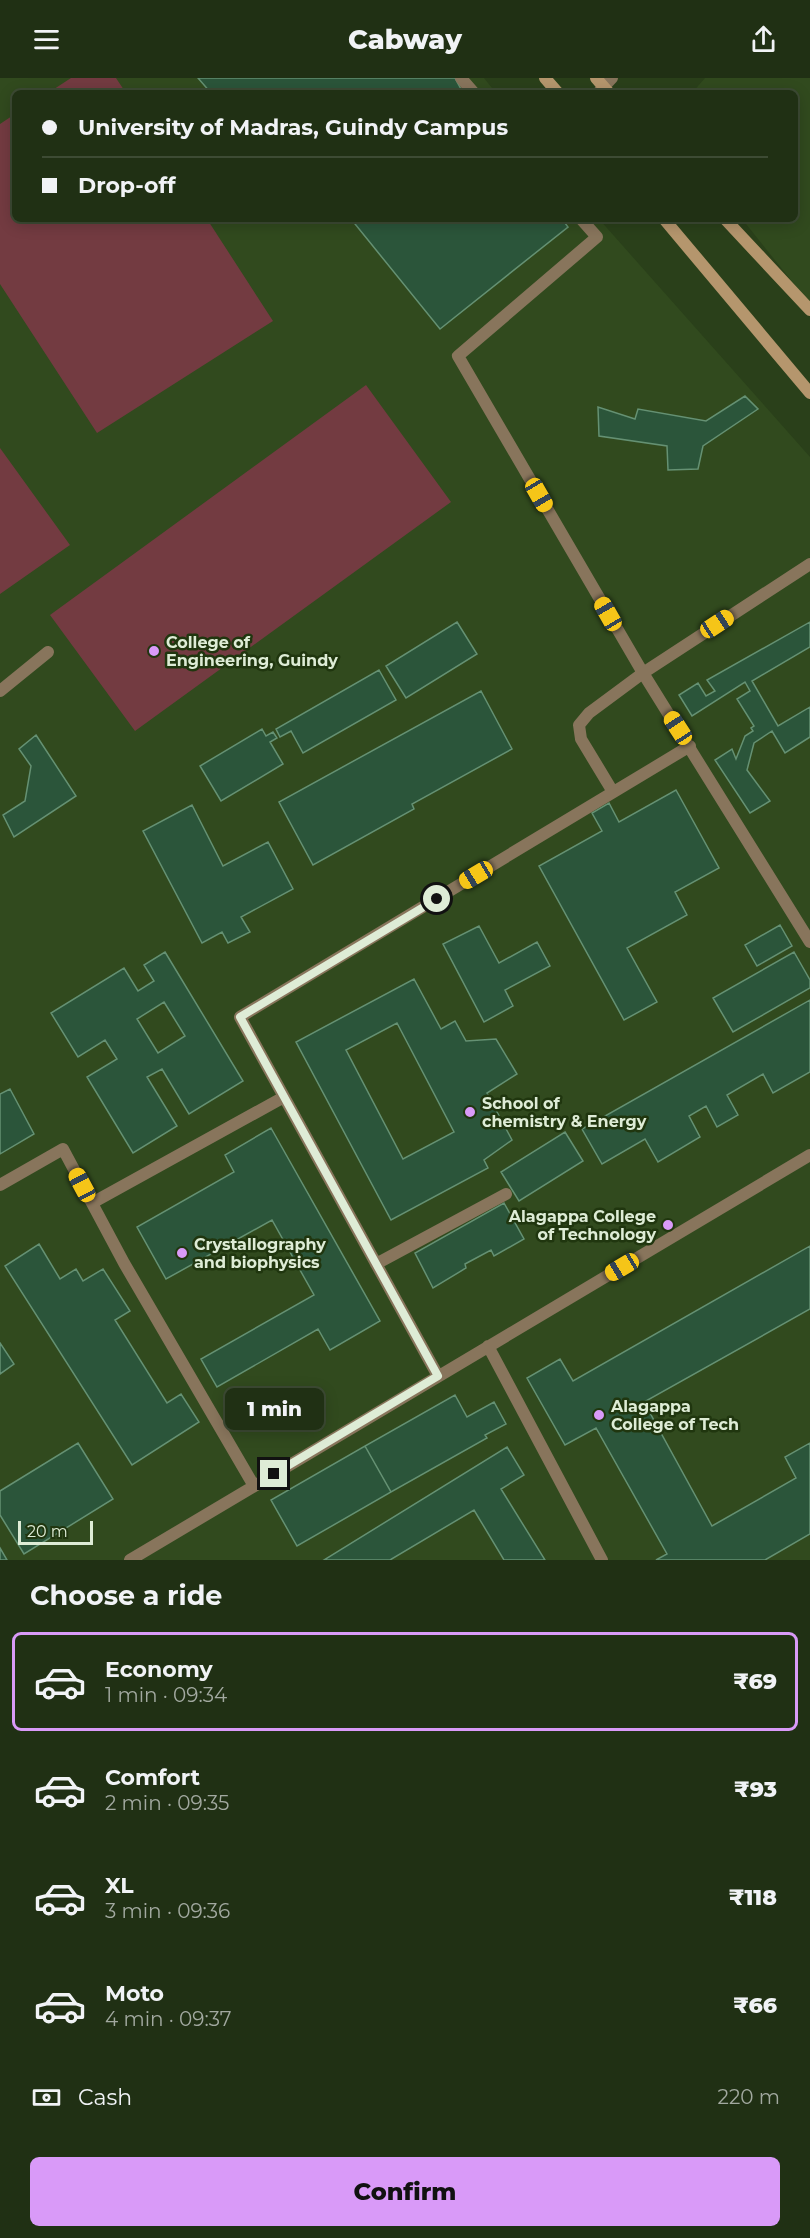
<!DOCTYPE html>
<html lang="en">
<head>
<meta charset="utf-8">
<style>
	body { margin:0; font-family:Montserrat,sans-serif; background:#28381d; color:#f1f3f6; height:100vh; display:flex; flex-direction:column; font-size:22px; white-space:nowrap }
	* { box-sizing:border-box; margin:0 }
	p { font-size:20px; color:#a2a9a0 }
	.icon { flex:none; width:33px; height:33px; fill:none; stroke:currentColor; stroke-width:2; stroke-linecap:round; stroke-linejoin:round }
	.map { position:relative; height:1482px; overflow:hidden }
	.side { display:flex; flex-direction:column; background:#203014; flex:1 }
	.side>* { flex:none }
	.top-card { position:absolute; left:12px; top:12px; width:786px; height:132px; border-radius:9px; box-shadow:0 3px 15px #0003,0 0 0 2px #3d4b34; display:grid; align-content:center; height:132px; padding:0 30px; background:#203014 }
	.scale { position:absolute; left:18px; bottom:15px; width:75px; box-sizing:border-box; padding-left:6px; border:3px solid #deecd6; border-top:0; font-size:16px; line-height:21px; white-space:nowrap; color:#deecd6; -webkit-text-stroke:4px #20360f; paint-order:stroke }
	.end { position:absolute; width:27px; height:27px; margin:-14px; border:8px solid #deecd6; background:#111; box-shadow:0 0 0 3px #111 }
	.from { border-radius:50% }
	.bubble { position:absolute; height:42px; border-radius:9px; background:#203014; box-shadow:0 3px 15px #0003,0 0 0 2px #3d4b34; font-size:20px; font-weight:800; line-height:42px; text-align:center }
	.car { position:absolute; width:18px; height:36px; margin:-18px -9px; border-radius:8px; box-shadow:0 0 4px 2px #0007; background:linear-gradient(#f5c518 24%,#345 0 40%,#f5c518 0 76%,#345 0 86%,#f5c518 0) }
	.top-card b { display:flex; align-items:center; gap:21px; height:57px; font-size:22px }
	.top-card b+b { border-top:2px solid #3d4b34 }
	.top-card i { width:15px; height:15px; background:#f1f3f6 }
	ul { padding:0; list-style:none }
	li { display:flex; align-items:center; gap:18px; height:99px; margin:0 12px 9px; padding:0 18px; border:3px solid transparent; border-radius:9px }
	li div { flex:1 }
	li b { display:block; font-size:22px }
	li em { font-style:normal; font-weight:800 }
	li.selected { border-color:#d99af8 }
	li>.icon { width:54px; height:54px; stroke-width:1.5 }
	h2 { padding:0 30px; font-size:27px; line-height:72px }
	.pay { display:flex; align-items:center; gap:15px; height:66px; padding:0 30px; font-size:22px }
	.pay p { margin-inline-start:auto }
	.cta { display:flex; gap:12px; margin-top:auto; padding:12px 30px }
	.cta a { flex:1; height:69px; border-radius:9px; background:#d99af8; color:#111; font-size:24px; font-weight:800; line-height:69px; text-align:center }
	header { display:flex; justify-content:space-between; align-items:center; height:78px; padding:0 30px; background:#203014; font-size:27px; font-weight:800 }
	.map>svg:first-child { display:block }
</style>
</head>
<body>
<header><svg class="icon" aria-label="menu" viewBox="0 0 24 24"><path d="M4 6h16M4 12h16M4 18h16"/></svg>Cabway<svg class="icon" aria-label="share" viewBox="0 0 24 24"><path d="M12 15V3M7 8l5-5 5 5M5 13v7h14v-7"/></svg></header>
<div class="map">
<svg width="810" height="1482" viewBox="0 0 810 1482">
	<rect width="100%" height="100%" fill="#2a401a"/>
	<!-- built -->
	<path fill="#314a1e" d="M0,0H484L496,15H15V141H599L810,379V1482H0Z
		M705,0H810V226L742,141H795V15H692Z"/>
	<!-- green -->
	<path fill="#733b41" d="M71,0H116L126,15H48Z
		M15,36V141H207L273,243L97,355L0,206V46Z
		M366,307L451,424L135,653L50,537Z
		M0,370L70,467L0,516Z"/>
	<!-- building -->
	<path fill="#2b553a" stroke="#659173" stroke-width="1.5" fill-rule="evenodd" d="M198,0H455L463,15H211Z
		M351,141H562L568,149L440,251Z
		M745,318L758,331L703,368L698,391L668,392L667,368L599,358L598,329L635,341L638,331L706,343Z
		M457,544L477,576L406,620L386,588Z
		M810,544V569L752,603L778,648L810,629V659L785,675L772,653L754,665L747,692L770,723L750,735L715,682L732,671L736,681L745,658L753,653L751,650L754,648L737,621L750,613L745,604L692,638L679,617L698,605L706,618L715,613L707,602Z
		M379,592L396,622L303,675L291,653L280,659L276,651Z
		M481,613L512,671L412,726L414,731L313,787L279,724Z
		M262,651L266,658L273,654L277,660L270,664L283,686L221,723L200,688Z
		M36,657L76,718L14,759L3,737L25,723L31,688L19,671Z
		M676,712L719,790L675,814L687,837L627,870L657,924L624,942L539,788L602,753L592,735L609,725L619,744Z
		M192,727L223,788L268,764L293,811L241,839L250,854L228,865L222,854L202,865L143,753Z
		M780,847L792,868L757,888L745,867Z
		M479,848L499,885L537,864L550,888L505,912L513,928L484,944L443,866Z
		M165,874L243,1003L189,1036L162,991L147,999L177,1048L133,1075L87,999L117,981L105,962L78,979L51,935L124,890L138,913L154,903L144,887ZM164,924L185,958L158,975L137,941Z
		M794,874L810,902V910L733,954L713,920Z
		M414,901L441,951L455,943L466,963L496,961L517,996L487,1015L512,1062L484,1082L488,1090L391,1142L296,964ZM397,945L454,1054L403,1081L346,972Z
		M810,922V994L773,1015L763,996L727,1017L738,1037L717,1049L706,1028L689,1038L700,1059L658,1084L645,1061L602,1086L582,1051Z
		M10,1011L34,1056L0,1076V1016Z
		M271,1050L380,1243L330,1272L318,1251L217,1309L201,1281L314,1217L272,1142L166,1201L137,1149L234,1094L225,1077Z
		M565,1054L583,1083L519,1123L501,1094Z
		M504,1125L524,1161L494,1178L491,1172L465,1186L466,1190L433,1210L415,1175Z
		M39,1166L60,1201L76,1191L83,1203L103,1191L130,1233L115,1242L167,1325L181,1316L199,1344L132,1387L5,1188Z
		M810,1168V1231L644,1324L712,1448L796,1400L785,1379L810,1365V1456L765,1482H656L667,1476L596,1350L565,1367L527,1300L560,1281L573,1303Z
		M0,1265L14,1286L0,1296Z
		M455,1317L467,1339L494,1324L506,1346L485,1357L487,1360L391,1414L365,1368Z
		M78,1365L113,1421L24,1476L0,1437V1413Z
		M365,1368L391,1414L297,1468L271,1422Z
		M507,1369L524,1397L501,1411L545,1482H504L474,1432L390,1482H324Z
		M0,1470L7,1482H0Z"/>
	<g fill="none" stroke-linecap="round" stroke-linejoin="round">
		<!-- service -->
		<path stroke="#88755c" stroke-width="12" d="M461,0L474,15
			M598,15L612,0
			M581,141L597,159L458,278L643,595L589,635L579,647L581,661L613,714
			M810,486L643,595L810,864
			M0,613L48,574
			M0,1107L63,1071L124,1185L254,1408
			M92,1125L284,1019
			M376,1186L506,1116
			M488,1268L602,1482
			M438,1298L240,939L690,668
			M130,1482L810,1077"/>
		<!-- secondary -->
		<path stroke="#b5966d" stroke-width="12" d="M545,0L558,15
			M596,0L609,15
			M664,141L810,315
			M725,141L810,232"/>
	</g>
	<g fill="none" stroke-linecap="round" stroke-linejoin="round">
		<!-- route -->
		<path stroke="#deecd6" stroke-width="8" d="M274,1396L438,1298L240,939L437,821"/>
	</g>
	<!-- markers -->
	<g fill="#d99af8" stroke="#20360f" stroke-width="2">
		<circle cx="154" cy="573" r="6"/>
		<circle cx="470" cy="1034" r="6"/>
		<circle cx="668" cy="1147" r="6"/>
		<circle cx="182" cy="1175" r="6"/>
		<circle cx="599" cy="1337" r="6"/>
	</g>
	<g text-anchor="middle" stroke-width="5" stroke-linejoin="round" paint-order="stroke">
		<!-- poi labels -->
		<g font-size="16" font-weight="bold" fill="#deecd6" stroke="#20360f" text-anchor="start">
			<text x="166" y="570">College of<tspan x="166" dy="18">Engineering, Guindy</tspan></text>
			<text x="482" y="1031">School of<tspan x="482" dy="18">chemistry &amp; Energy</tspan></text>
			<text x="656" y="1144" text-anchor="end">Alagappa College<tspan x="656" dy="18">of Technology</tspan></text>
			<text x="194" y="1172">Crystallography<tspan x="194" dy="18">and biophysics</tspan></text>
			<text x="611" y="1334">Alagappa<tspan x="611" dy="18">College of Tech</tspan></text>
		</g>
	</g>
</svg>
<div class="scale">20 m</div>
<i class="end from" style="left:437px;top:821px"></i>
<i class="end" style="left:274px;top:1396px"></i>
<div class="bubble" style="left:225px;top:1310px;width:99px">1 min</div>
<i class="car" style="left:539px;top:417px;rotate:150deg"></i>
<i class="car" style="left:608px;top:536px;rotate:330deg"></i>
<i class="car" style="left:717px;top:546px;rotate:57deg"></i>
<i class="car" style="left:678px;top:650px;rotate:327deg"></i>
<i class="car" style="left:476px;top:797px;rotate:239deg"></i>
<i class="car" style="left:82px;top:1107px;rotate:332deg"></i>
<i class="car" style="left:622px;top:1189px;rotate:239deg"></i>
<div class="top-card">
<b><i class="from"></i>University of Madras, Guindy Campus</b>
<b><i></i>Drop-off</b>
</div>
</div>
<section class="side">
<h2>Choose a ride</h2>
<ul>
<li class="selected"><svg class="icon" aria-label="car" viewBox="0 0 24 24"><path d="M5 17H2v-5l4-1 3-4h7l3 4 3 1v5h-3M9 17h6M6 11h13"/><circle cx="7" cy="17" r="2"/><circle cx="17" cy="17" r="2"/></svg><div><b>Economy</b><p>1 min · 09:34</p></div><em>₹69</em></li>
<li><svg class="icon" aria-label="car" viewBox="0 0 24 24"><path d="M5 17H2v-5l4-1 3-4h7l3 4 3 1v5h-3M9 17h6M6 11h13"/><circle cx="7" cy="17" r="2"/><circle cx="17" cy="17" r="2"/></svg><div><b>Comfort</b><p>2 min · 09:35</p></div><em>₹93</em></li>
<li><svg class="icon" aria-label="car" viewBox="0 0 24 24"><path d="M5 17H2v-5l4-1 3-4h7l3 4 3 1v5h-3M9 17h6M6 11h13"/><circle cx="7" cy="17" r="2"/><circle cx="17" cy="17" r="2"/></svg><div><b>XL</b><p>3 min · 09:36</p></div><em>₹118</em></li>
<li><svg class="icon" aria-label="car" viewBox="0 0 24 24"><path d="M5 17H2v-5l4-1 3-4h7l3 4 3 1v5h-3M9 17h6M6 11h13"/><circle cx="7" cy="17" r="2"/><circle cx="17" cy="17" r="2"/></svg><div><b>Moto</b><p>4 min · 09:37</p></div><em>₹66</em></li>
</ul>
<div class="pay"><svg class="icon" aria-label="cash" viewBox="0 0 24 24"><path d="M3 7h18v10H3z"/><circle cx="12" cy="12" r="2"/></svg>Cash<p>220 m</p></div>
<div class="cta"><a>Confirm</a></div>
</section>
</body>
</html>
